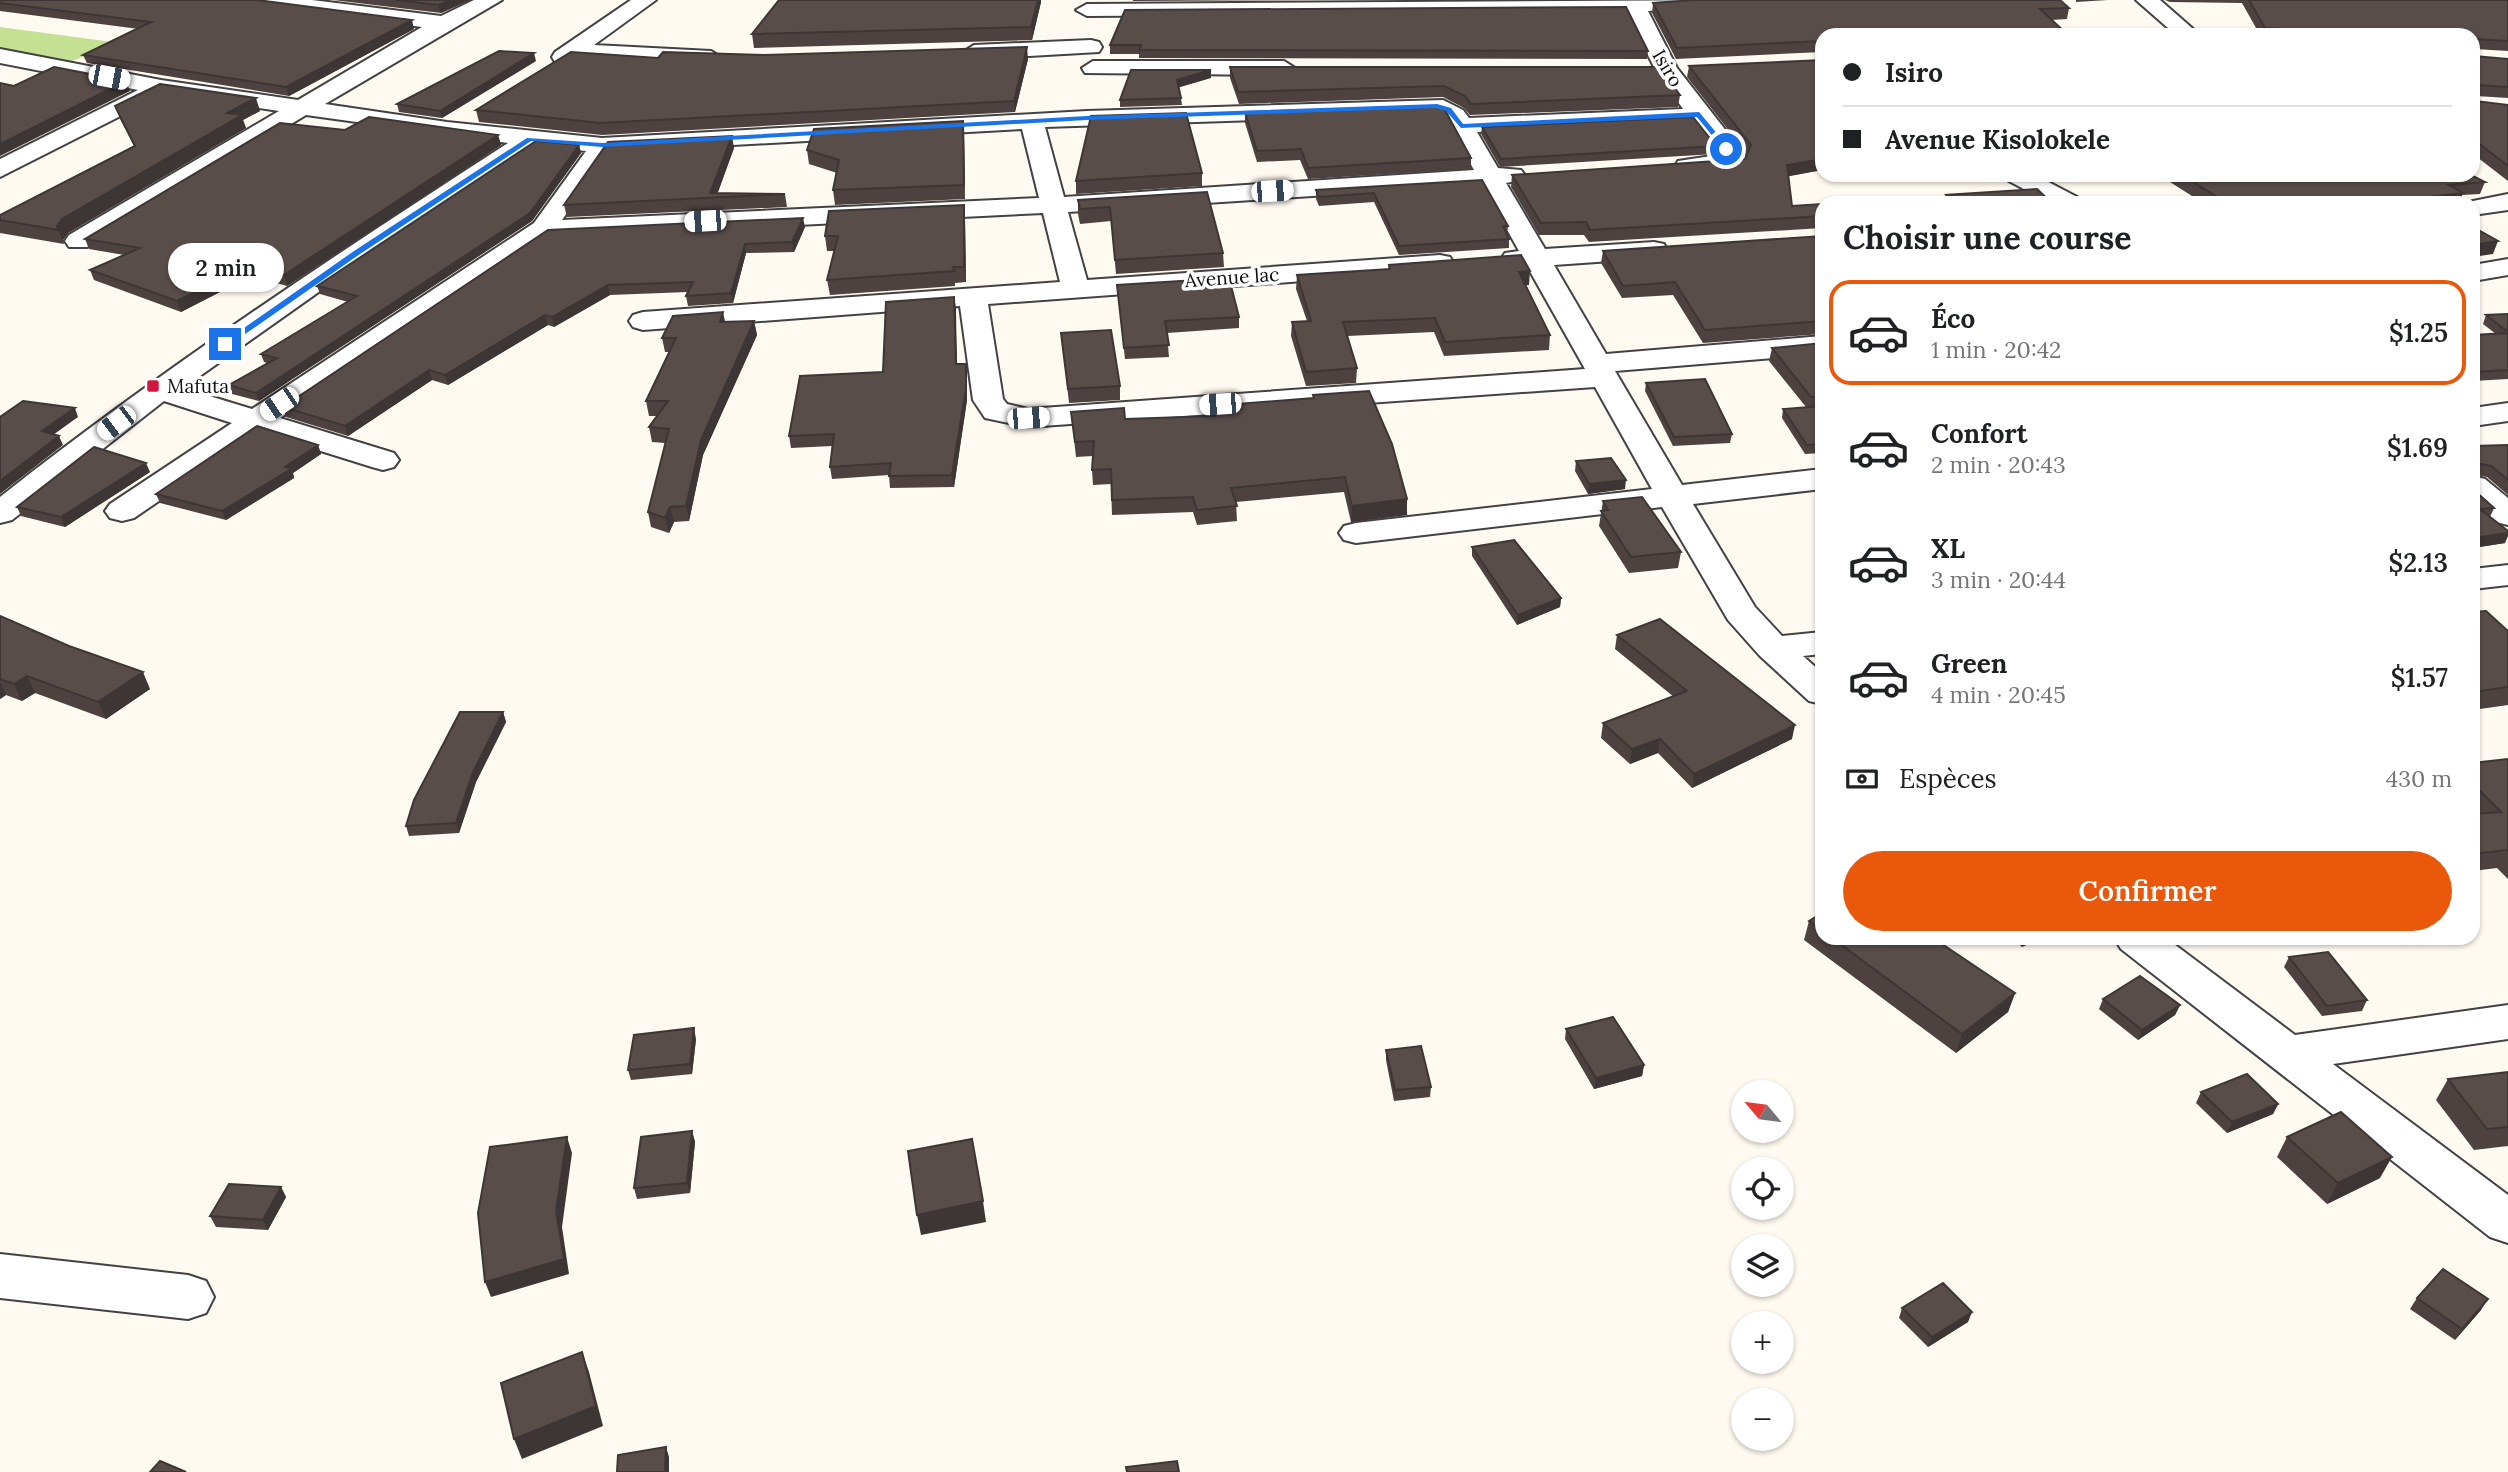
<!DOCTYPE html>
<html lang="fr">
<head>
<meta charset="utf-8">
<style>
	body { margin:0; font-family:Lora,serif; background:#f6f6f6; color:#202124; height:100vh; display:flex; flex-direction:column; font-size:26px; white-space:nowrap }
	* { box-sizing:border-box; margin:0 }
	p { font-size:23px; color:#757577 }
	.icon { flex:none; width:38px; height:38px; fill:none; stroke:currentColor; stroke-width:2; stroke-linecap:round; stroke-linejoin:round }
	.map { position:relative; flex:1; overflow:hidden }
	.details { position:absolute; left:1815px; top:196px; width:665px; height:749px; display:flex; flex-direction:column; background:#fff; border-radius:21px; box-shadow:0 2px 5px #0004 }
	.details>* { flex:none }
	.guide { position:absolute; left:1815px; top:28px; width:665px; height:154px; border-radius:21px; box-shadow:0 2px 5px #0004; display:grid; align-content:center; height:154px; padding:0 28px; background:#fff }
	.needle { width:46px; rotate:299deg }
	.controls { position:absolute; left:1731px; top:1080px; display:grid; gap:14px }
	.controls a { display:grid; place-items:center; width:63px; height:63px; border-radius:50%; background:#fff; box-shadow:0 2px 5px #0004; font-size:35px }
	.end { position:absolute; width:32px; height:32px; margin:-16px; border:9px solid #1a73e8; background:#fff; box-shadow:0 0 0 4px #fff }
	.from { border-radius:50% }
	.bubble { position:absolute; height:49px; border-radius:24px; background:#fff; box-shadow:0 2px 5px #0004; font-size:23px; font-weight:600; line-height:49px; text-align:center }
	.car { position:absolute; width:21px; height:42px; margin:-21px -10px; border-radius:9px; box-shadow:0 0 5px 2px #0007; background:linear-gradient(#fff 24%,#345 0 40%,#fff 0 76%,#345 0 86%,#fff 0) }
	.guide b { display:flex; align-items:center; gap:24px; height:66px; font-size:26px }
	.guide b+b { border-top:2px solid #e0e0e0 }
	.guide i { width:18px; height:18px; background:#202124 }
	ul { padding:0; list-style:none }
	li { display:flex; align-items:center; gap:21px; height:105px; margin:0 14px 10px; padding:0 14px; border:4px solid transparent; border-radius:21px }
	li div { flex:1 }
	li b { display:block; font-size:26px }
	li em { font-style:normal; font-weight:600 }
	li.selected { border-color:#ea580c }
	li>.icon { width:63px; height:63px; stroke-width:1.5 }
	h2 { padding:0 28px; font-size:32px; line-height:84px }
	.pay { display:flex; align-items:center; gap:18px; height:77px; padding:0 28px; font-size:26px }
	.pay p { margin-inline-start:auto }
	.primary-button { display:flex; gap:14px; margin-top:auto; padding:14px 28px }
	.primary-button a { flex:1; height:80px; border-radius:42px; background:#ea580c; color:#fff; font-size:28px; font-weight:600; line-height:80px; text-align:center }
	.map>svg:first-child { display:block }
</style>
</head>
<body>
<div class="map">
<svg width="2508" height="1472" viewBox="0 0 2508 1472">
	<rect width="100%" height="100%" fill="#fffaf1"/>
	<!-- forest -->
	<path fill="#c4e193" d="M0,27L120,43L64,64L0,53Z"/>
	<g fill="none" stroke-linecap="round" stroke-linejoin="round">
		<defs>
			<path id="minor" d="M250,0H312L441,16L474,0H502L325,104L447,122L602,138L1087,111L1443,100L1463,110L1469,118L1683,109L1655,69L1627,12L1087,16L1076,10L1087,4L1733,0L1722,6L1648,11L1677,68L1745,155L1748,160L1745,165L1687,173L1678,171L1675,166L1678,161L1718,155L1693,122L1477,132L1498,168L1521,170L1525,175L1521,180L1506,183L1545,249L1654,242L1664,244L1667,250L1664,256L1654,258L1554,265L1606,354L1822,336V354L1615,371L1682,485L1822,469V489L1693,504L1755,607L1782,636L1822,632V654L1803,656L1822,673V704L1809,701L1760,656L1728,620L1662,507L1356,543L1344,540L1339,533L1344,526L1356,523L1652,489L1595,387L1028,427L985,418L973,400L960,306L643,330L633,327L629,321L633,315L643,312L1060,282L1043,213L549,237L280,418L394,453L399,460L394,467L383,470L372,467L260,432L134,518L122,521L110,518L105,511L110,504L232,423L164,401L12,520L0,523V497C162,369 335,255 508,143L306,115L87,247H69L65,241L69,235L279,111L164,94L0,177V159L138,90L0,63V49L161,80L298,100L422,27L261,6ZM1438,114L1446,119L1474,170L1064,197L1045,127ZM1022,129L1039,198L562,220L609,152ZM537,146L586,151L534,223L252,409L183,388L337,279ZM1482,185L1519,251L1505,253L1501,259L1505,265L1527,266L1585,369L1028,409L1007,404L1003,399L988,304L1440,271L1450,269L1454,263L1450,257L1440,255L1087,280L1068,212Z
				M631,0H656L594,45L711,51L722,58L711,65L576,58L563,64L555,62L552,57L555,52Z
				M2136,0H2160L2200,35H2176Z
				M1091,40L1099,42L1102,47L1099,52L974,59L963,52L974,45Z
				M1093,61H1284L1295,68L1284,75L1085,73L1082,68Z
				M2003,175H2035L2079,198L2083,203H2050L2007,180Z
				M2508,194V210L2473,215V203H2463Z
				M2508,259V275L2473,281V265Z
				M2508,403V421L2473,426V408Z
				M2473,476L2485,479L2508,498V525L2496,522L2473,502Z
				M2508,565V585L2473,589V569Z
				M2114,938H2166L2295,1035L2508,1005V1039L2333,1064L2508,1195V1243L2490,1237L2121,949Z
				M0,1254L188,1275L206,1281L214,1297L206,1313L188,1319L0,1298Z"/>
		</defs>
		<!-- minor casing -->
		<use href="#minor" stroke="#424242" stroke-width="4"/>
		<!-- minor -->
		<use href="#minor" fill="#fff" fill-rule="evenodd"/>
	</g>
	<!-- wall -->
	<path fill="#4d4240" d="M0,0L414,29L289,96L87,63L83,55L139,29L0,11Z
		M333,0H470L441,13Z
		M779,0H1041V2L1032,40L754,48L752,34Z
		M1133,0H1309L1133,1Z
		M2076,0H2108L2076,2Z
		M2165,0H2508V51L2475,49L2474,56L2508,59V98L2476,96L2475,101L2508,105V181L2473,154V35H2260L2242,3L2170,2Z
		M1653,3L2069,8L2067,19L1822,35V52L1676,59L1652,13Z
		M1110,45L1648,51L1647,59L1139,58V54H1110Z
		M765,55L1028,59L1015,112L602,135L479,122L476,110L658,58Z
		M1822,60V170L1788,176L1792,206L1822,204V228L1589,242L1584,235H1539L1511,187L1512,175L1745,159L1747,154L1687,77L1689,66Z
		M536,61L442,118L399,112L397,104Z
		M1230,67L1680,95L1678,107L1470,115L1464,108L1443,97L1239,104L1230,78Z
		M1211,78L1178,87L1181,98L1182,105L1120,107V100Z
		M115,106L260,111L243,120L246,128L68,233L63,240L64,244L0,233V215L134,146L120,119Z
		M1245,112L1471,158V169L1308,179L1300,160L1257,162L1245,123Z
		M963,121L964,135L965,199L835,205L833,190L837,173L809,164L807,150Z
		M1482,127L1716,146L1715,154L1500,167L1481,134Z
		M345,130L498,135L501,145L287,286L251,276L181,312L94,280L90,270L124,255L89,249L85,239Z
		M579,145L581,153L532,221L259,401L232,394L229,385L267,363L264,362L261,354L348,302L320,294L317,286Z
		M734,148L717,193L785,194L787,207L567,217L564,205Z
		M1202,173V186L1076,194V181Z
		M2159,175H2471L2485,182L2480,194L2462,195L2459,203H2202H2203Z
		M1482,180L1508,226L1507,234L1509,239V248L1399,255L1374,202L1319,206L1316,199V190Z
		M1207,192L1223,253L1224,267L1116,274L1111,221L1080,224L1078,214V200Z
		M1946,195L2052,203H1944Z
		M965,219L966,282L955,283V286L830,295L827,280L835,251H827L825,236Z
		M805,227L794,252L746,253L733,303L688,306L686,296L688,292L610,295L554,327L548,325L448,385L432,380L348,436L286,417L283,407L548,230Z
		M1822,236V334L1703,343L1673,295L1622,298L1601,263L1603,251Z
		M1389,265L1529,285H1526L1550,335L1549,350L1444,356L1434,332L1347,336L1357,368L1356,383L1306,386L1291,336L1292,322L1307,321L1296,289L1297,275L1388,269Z
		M1117,285L1239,317V328L1167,333L1169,357L1125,359Z
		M954,297L957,364L967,375V400L954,487L890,488L889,475L832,479L830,467L832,446L791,448L789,436L883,372Z
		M2508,314V379L2473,381V335L2496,334L2483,324L2486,315Z
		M754,321L757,335L703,455L689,521L674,522L669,533L651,527L648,512L665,443L652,442L649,427L657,416H649L646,401L669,352H665L662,338L725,322Z
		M1061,333L1120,386V400L1069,403Z
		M1822,343V453L1805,454L1782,418L1783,409L1806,407L1769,361L1772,348Z
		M1646,383L1732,434L1730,443L1673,446L1645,391Z
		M1313,395L1407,499V515L1351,522L1344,492L1236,502L1237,521L1197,525L1193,512L1112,515L1111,484L1093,485L1092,470L1093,456L1076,457L1071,412L1125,419L1213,416V406L1313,398Z
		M318,445L321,454L293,473L294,478L226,520L160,503L156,494Z
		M2508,445V495L2487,477L2476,475L2475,491L2494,508L2490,517L2505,543L2473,548V446Z
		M1576,461L1625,489L1588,494L1575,471Z
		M150,472L65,527L21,516L17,507Z
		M1603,501L1681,552L1678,568L1629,573L1599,526Z
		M1472,547L1561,598L1560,607L1517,625L1472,556Z
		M2473,612L2508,631V705L2473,710Z
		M0,616L150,689L106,719L35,693L22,701L6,695L0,699Z
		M1617,635L1792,739L1692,788L1658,753L1630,764L1601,738L1603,723L1674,697L1615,649Z
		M503,712L506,722L476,782L459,833L409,836L406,826Z
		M2508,759V879L2497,868L2473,871V814H2476L2473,811V763Z
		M1822,913V938H1933L2015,993L2008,1012L1956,1053L1804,940L1809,921Z
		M2012,938H2040L2022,947Z
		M2289,957L2367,1000L2362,1011L2322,1016L2284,967Z
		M2103,999L2180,1005L2175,1015L2138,1040L2099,1009Z
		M1566,1029L1644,1065L1642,1076L1594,1089L1565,1039Z
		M696,1039L692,1074L631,1080L628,1070Z
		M1386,1050L1431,1087L1430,1097L1394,1101L1386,1060Z
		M2508,1072V1146L2474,1150L2436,1100L2448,1079Z
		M2201,1092L2278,1104L2273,1114L2227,1133L2196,1103Z
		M692,1131L695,1142L690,1193L637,1199L634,1188Z
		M2287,1137L2380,1178L2327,1204L2277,1157Z
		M281,1187L286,1197L268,1230L216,1227L210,1216Z
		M2417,1298L2481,1310L2455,1340L2410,1309Z
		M1902,1308L1968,1322L1928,1347L1899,1318Z"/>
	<!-- shaded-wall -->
	<path fill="#3e3634" d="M450,0H470L441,13L438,5Z
		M1038,0H1041V2L1032,40L1031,27Z
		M412,20L414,29L289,96L286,87Z
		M1027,47L1028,59L1015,112L1014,101Z
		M534,53L536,61L442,118L440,111Z
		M1211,70V78L1177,88V80Z
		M126,81L130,91L0,156V144Z
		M256,98L260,111L243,120L246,128L68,233L63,240L64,244L57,226L62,219L227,113Z
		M963,121L964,135L965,199L964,185Z
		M498,135L501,145L287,286L284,275Z
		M732,136L734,148L716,198L710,193Z
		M579,145L581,153L532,221L259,401L256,393Z
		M1822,159V170L1785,177L1787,165Z
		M2463,193L2459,203H2419L2421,198Z
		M964,205L965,219L966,282L964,267Z
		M803,218L805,227L794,252L792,242Z
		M2498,241L2493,254L2473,257V245Z
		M745,244L746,253L733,303L731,293Z
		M247,266L251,276L181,312L177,301Z
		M1530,271L1529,285L1518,286L1519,272Z
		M608,285L610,295L554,327L552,317Z
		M954,297L956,308L957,376L956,364Z
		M723,312L726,326L720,322Z
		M545,315L548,325L448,385L445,375Z
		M754,321L757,335L703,455L689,521L686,506L701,440Z
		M966,364L967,400L954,487L952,475Z
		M429,370L432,380L348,436L345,426Z
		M75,408L78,417L46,440L42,431Z
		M59,436L63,445L0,494V481Z
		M318,445L321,454L293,473L294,478L226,520L222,511Z
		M146,463L150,472L65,527L61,517Z
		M1626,480L1625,489L1588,494L1589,484Z
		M1407,499V515L1351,522L1352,506Z
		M670,507L674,522L669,533L665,518Z
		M2508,533V536L2505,543L2473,548V538Z
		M1561,598L1560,607L1517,625L1518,615Z
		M143,672L150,689L106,719L98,702Z
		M27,676L35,693L22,701L14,684Z
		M0,682L6,695L0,699Z
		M503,712L506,722L476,782L459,833L456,823L473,772Z
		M1795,725L1792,739L1692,788L1694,774Z
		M1660,739L1658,753L1630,764L1632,749Z
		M2025,938H2040L2022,947Z
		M2015,993L2008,1012L1956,1053L1962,1034Z
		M2180,1005L2175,1015L2138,1040L2142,1030Z
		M694,1028L696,1039L692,1074L690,1064Z
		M1644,1065L1642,1076L1594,1089L1596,1078Z
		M2278,1104L2273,1114L2227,1133L2232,1122Z
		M692,1131L695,1142L690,1193L687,1183Z
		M567,1137L572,1153L562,1227L569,1274L491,1297L485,1282L556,1211Z
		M2392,1157L2380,1178L2327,1204L2338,1183Z
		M281,1187L286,1197L268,1230L263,1220Z
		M983,1201L986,1222L921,1235L917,1215Z
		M2488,1299L2481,1310L2455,1340L2462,1329Z
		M1972,1312L1968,1322L1928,1347L1932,1337Z
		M582,1352L589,1372L603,1426L522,1459L514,1439Z
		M666,1447L669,1457V1472H665Z"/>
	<!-- building -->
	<path fill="#594d4a" stroke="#3e3634" stroke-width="2" d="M0,0H257L412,20L286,87L83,55L151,22L0,3Z
		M396,0H450L438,5Z
		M779,0H1038L1031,27L752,34Z
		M1694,0H2060L2069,8L2040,9L2068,35H1822V41L1677,48L1653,3Z
		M2249,0H2508V41L2477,39L2474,56L2508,59V87L2477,85L2475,101L2508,105V166L2473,139V35H2335L2331,32L2265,28Z
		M1626,7L1648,51L1139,50L1141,45H1110L1125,10Z
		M1027,47L1014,101L600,123L476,110L571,52L658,58L663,52L765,55Z
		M499,51L534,53L440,111L397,104Z
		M1822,60V159L1787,165L1792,206L1822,204V216L1590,230L1586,222L1541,223L1512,175L1745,159L1751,145L1689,66Z
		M54,67L126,81L0,144V83L14,86Z
		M1230,67H1659L1680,95L1471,104L1465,96L1444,86L1238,92Z
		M1131,70H1211L1177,80L1181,98L1120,100Z
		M160,84L256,98L227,113L242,115L62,219L57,226L58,230L0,220V215L135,146L115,106Z
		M1438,106L1445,110L1471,158L1308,168L1301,149L1257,151L1245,112Z
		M1186,113L1202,173L1076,181L1091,116Z
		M369,117L498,135L284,275L247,266L177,301L90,270L140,248L85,239L280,123L345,130Z
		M1693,117L1716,146L1501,159L1482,127Z
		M963,121L964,185L833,190L839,160L807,150L814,129Z
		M732,136L710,193L785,194L564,205L608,142Z
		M536,141L579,145L530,213L256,393L229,385L277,358L261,354L357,296L317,286Z
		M2182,175H2471L2485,182L2449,185L2463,193L2421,198L2430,203H2202L2222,200Z
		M1482,180L1508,226H1503L1509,239L1399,246L1374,193L1319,197L1316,190Z
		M2037,189L2052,203H1952L1946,195Z
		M1207,192L1223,253L1115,260L1110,207L1080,209L1078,200Z
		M1857,201L1859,203H1832Z
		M964,205V267H953L954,271L827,280L838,236H825L829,211Z
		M803,218L792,242L745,244L731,293L686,296L693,282L608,285L552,317L545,315L445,375L429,370L345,426L283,407L548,230Z
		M2473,227L2498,241L2473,245Z
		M1822,236V321L1705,330L1675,282L1623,286L1603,251Z
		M1521,255L1530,271L1519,272L1550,335L1445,342L1435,318L1343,322L1357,368L1306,372L1292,322L1311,321L1297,275L1390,269L1389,265Z
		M1229,278L1239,317L1165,321L1169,345L1124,348L1117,285Z
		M954,297L956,364H966V388L952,475L889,476L891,463L830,467L834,434L789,436L800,376L883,372L886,302Z
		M723,312L720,322L754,321L701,440L686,506L670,507L665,518L648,512L669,429L649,427L668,401H646L676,338H662L673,316Z
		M2508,314V332L2486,315Z
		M1111,330L1120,386L1068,389L1061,333Z
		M2508,333V370L2473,372V335Z
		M1822,343V396L1811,397L1772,348Z
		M1705,379L1732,434L1674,437L1646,383Z
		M1369,391L1392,444L1407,499L1352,506L1345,477L1231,488L1237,506L1197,510L1193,497L1112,500L1111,469L1092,470L1094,441L1075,442L1071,412L1124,408L1125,419L1215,416L1213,406L1314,398L1313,395Z
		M23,401L75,408L42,431L59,436L0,481V417Z
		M1822,406V444L1807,445L1783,409Z
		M257,426L318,445L285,467L291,469L222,511L156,494Z
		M2508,445V480L2491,466L2476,463L2475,491L2494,508L2480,509L2508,531V533L2473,538V446Z
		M94,447L146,463L61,517L17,507Z
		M1611,458L1626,480L1589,484L1576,461Z
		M1642,497L1681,552L1631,557L1601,511L1608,510L1603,501Z
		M1514,540L1561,598L1518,615L1472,547Z
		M2486,611L2508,631V687L2473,692V612Z
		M0,616L69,646L143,672L98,702L27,676L14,684L0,679Z
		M1660,619L1795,725L1694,774L1660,739L1632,749L1603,723L1687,691L1617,635Z
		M460,712H503L473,772L456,823L406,826L414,800Z
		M2508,759V851L2507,850L2473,854V814L2501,812L2473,784V763Z
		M1822,913V931L1809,921Z
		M1832,938H1933L2015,993L1962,1034Z
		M2328,952L2367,1000L2327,1006L2289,957Z
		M2140,976L2180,1005L2142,1030L2103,999Z
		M1613,1017L1644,1065L1596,1078L1566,1029Z
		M694,1028L690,1064L628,1070L634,1035Z
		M1421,1046L1431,1087L1395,1090L1386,1050Z
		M2508,1072V1127L2487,1129L2448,1079Z
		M2247,1074L2278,1104L2232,1122L2201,1092Z
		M2341,1112L2392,1157L2338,1183L2287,1137Z
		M692,1131L687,1183L634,1188L641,1137Z
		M567,1137L556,1211L564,1259L485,1282L478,1213L490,1147Z
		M972,1139L983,1201L917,1215L908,1151Z
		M229,1184L281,1187L263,1220L210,1216Z
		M2443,1269L2488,1299L2462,1329L2417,1298Z
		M1943,1283L1972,1312L1932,1337L1902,1308Z
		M582,1352L596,1406L514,1439L501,1383Z
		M666,1447L665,1472H617L618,1455Z
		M160,1461L186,1472H150Z
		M1177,1461L1179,1472H1127L1126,1467Z"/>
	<!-- route -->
	<path fill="#1a73e8" d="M1437,104L1451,108L1463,124L1699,112L1730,149L1724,150L1697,117L1461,128L1446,111L1436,108L1087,120L602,147L531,141L360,254L228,346L221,344L354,251L527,138L602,143L1087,116Z"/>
	<!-- markers -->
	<rect fill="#cf173f" stroke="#fff" stroke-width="2.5" x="146" y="379" width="14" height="14" rx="3.5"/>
	<g text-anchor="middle" stroke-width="7" stroke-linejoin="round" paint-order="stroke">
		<!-- far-street labels -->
		<g font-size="19" fill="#0f0f0f" stroke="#fff">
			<text transform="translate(1668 68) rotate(59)" y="7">Isiro</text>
			<text transform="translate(1232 277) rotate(-4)" y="7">Avenue lac</text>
		</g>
		<!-- far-poi labels -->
		<g font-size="19" fill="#0f0f0f" stroke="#fff" text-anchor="start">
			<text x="167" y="393">Mafuta</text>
		</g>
	</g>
</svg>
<div class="controls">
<a><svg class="needle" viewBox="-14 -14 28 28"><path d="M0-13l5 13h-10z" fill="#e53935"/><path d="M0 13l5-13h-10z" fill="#757577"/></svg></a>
<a><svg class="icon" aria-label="locate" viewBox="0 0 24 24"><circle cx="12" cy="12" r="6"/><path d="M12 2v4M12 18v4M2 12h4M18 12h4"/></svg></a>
<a><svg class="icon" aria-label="layers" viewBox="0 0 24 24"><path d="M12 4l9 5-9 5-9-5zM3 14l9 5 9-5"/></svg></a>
<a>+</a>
<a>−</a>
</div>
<i class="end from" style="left:1726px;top:149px"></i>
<i class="end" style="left:225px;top:344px"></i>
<div class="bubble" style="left:168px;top:243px;width:116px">2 min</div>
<i class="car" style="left:109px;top:77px;rotate:101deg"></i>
<i class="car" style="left:1272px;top:191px;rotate:86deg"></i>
<i class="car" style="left:705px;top:221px;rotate:267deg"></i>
<i class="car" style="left:279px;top:404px;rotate:236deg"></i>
<i class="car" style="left:1220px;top:404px;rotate:266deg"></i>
<i class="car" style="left:1028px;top:418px;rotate:86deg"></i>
<i class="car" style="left:116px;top:423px;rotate:233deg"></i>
<div class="guide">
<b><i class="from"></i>Isiro</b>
<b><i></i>Avenue Kisolokele</b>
</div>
<section class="details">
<h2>Choisir une course</h2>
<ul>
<li class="selected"><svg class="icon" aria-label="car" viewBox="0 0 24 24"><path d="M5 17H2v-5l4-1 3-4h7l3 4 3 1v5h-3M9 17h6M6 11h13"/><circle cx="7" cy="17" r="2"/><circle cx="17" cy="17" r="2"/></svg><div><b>Éco</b><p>1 min · 20:42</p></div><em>$1.25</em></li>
<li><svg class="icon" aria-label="car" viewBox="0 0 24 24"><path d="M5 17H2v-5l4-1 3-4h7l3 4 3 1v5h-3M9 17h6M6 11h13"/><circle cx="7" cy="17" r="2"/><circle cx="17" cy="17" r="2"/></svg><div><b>Confort</b><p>2 min · 20:43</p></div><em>$1.69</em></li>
<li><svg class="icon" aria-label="car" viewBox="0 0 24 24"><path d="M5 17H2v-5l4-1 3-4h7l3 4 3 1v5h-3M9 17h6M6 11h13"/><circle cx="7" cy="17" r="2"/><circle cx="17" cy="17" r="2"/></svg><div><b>XL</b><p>3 min · 20:44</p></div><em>$2.13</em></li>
<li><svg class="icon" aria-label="car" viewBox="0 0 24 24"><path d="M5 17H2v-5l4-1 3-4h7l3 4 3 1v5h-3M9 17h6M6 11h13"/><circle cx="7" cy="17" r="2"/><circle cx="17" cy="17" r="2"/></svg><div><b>Green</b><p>4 min · 20:45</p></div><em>$1.57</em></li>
</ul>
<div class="pay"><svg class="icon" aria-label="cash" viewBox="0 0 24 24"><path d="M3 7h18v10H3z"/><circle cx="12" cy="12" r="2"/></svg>Espèces<p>430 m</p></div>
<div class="primary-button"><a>Confirmer</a></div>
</section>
</div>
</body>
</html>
